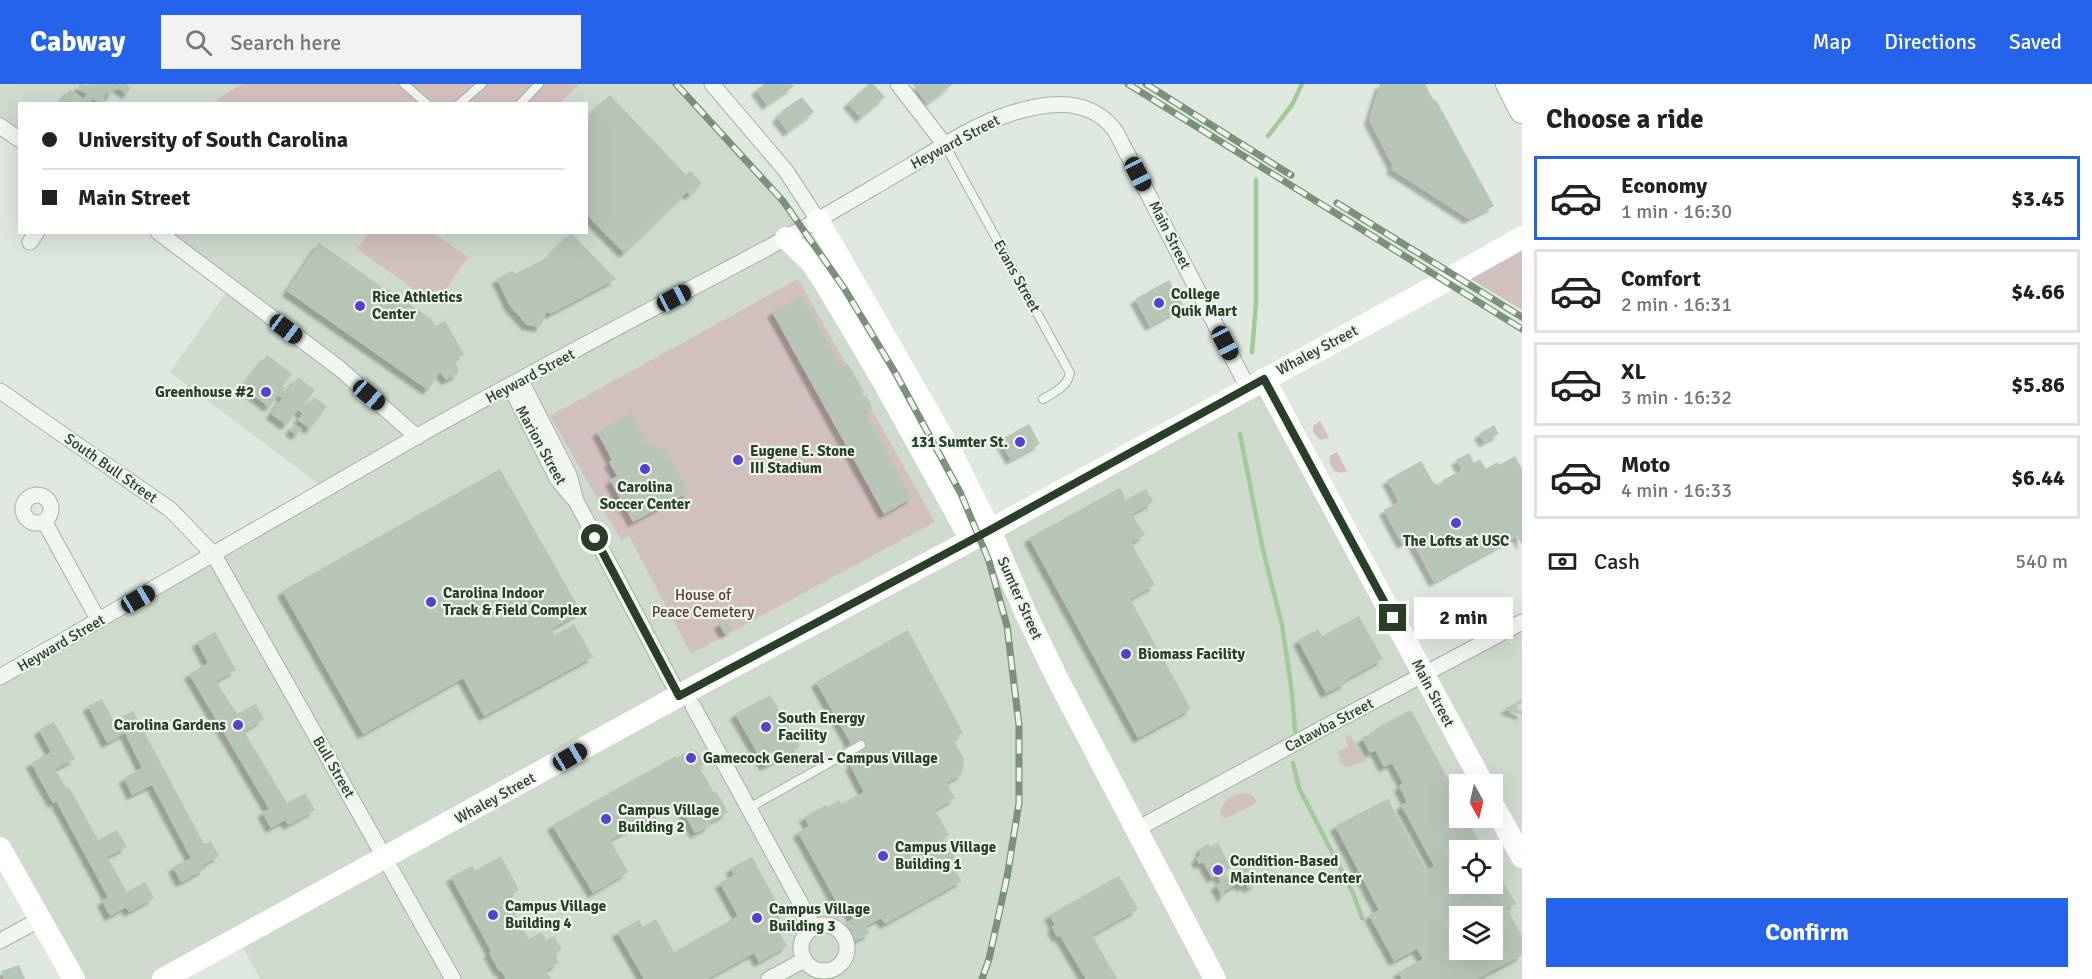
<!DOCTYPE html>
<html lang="en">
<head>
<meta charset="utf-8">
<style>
	body { margin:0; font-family:Signika,sans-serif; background:#f2f2f2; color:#222; height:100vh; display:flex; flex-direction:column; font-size:22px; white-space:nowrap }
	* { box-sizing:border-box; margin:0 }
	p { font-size:20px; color:#767676 }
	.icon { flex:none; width:33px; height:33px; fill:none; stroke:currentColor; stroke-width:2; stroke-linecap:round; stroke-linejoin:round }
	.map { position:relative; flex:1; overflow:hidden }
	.drawer { display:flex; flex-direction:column; background:#fff; width:570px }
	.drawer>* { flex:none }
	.top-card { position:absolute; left:18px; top:18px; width:570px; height:132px; border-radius:0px; box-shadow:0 6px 24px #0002; display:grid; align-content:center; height:132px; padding:0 24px; background:#fff }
	.needle { width:39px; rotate:172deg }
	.fabs { position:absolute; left:1449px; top:690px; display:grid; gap:12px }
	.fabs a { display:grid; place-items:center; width:54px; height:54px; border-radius:0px; background:#fff; box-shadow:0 6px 24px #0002; font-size:30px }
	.end { position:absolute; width:27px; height:27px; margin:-14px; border:8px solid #293f27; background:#fff; box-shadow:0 0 0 3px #fff }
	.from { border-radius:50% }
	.bubble { position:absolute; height:42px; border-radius:0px; background:#fff; box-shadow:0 6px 24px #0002; font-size:20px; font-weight:700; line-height:42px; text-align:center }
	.car { position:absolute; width:18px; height:36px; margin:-18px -9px; border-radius:8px; box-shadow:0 0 4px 2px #0007; background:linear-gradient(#222 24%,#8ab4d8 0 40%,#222 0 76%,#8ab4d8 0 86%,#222 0) }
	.top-card b { display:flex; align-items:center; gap:21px; height:57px; font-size:22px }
	.top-card b+b { border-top:2px solid #e0e0e0 }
	.top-card i { width:15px; height:15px; background:#222 }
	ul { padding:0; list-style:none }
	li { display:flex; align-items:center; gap:18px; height:84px; margin:0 12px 9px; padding:0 12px; border:3px solid #e0e0e0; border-radius:0px }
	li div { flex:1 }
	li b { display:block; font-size:22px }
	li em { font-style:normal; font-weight:700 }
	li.current { border-color:#2563eb }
	li>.icon { width:54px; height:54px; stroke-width:1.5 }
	h2 { padding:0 24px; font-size:27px; line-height:72px }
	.pay { display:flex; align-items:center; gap:15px; height:66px; padding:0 24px; font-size:22px }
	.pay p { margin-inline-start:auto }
	.action { display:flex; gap:12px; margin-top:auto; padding:12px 24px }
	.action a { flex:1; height:69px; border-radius:0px; background:#2563eb; color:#fff; font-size:24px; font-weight:700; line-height:69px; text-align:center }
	header { display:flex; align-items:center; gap:36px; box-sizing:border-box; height:84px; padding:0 30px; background:#2563eb; color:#fff }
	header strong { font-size:28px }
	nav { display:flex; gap:33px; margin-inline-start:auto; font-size:21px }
	.search { width:420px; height:54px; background:#f2f2f2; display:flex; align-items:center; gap:15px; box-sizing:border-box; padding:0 21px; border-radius:0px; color:#767676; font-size:22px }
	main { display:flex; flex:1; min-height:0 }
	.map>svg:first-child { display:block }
</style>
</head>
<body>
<header>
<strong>Cabway</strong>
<div class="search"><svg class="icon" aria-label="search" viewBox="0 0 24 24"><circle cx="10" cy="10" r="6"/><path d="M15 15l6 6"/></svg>Search here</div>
<nav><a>Map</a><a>Directions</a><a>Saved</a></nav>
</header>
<main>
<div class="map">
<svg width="1522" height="895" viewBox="0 0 1522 895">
	<defs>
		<filter id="shadow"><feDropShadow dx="-5" dy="5" stdDeviation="1.5" flood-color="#0004"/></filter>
	</defs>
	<rect width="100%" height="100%" fill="#dfe8de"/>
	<!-- built -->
	<path fill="#cddacc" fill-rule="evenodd" d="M0,0H675L785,122L847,214L951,390L984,450L1268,299L1424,589L1522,537V895H260L236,850L153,895H75L0,757V585L329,408L170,288L231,202L155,149L586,148V20H20L19,52L0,38ZM1460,700H1492V734H1460ZM1460,766H1492V800H1460ZM1460,832H1492V866H1460Z"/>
	<!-- green -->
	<path fill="#d2c0bf" d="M242,0H579L559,20H221L216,16Z
		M369,149H433L468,173L435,220L357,165Z
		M1522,167V226L1471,195Z
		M798,195L935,438L691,570L629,452L621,456L550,332Z
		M1320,337L1329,354L1320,356L1313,348V342Z
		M1337,368L1347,387L1341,389L1334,387L1329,377L1330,372Z
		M1350,651L1365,678L1346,683L1340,678L1339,671L1337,668L1348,663L1345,653Z
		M1245,709L1253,712L1257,719L1224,735L1220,728C1224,716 1232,709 1245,709Z"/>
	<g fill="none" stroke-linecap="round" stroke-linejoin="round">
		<!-- stream -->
		<path stroke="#a2c999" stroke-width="4.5" d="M1268,52L1292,21L1302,0
			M1252,268L1256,219V96
			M1240,350L1263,466L1282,541L1292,609L1295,647
			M1293,679L1299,704L1353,809L1362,834"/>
	</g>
	<!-- building -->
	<path fill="#b7c5b6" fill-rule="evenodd" filter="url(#shadow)" d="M80,0L89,2L90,0H126L131,4L127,10L116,2L110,12L106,9L101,20L92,15L89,20H60L70,5L83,15L87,10L78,4Z
		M764,0H792L794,2L767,21L756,6Z
		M869,0H873L885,13L861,34L848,19Z
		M913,0H953L927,20Z
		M1380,0H1425L1434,17L1436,16L1494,122L1469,135L1391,85L1393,82L1369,36Z
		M610,11L686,91L690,87L702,99L690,111L687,108L624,169L586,130V34Z
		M802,13L814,28L788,48L777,33L782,29L780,28Z
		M571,149L616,195L550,230L549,228L546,229L540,243L527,241L510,222L497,195L512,187L515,190L547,174Z
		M319,159L382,203L380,205L384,208L386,204L433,236L435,242L445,237L464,270L454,276L458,284V290L446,296L440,288L428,306L287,207Z
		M1169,196L1184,223L1150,242L1135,215Z
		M802,212L842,283L848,280L864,308L858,311L860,316L866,312L872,323L864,327L912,414L884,430L772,228Z
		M267,271L292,290L282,302L285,304L283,307L286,309L298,293L315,306L304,320L307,323L314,313L327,322L310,345L298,336L303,329L298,326L286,341L271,330L283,313L279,310L269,323L243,303Z
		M631,329L648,361L654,358L660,367L665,364L689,408L633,438L610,396L617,392L609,378L612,376L597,348Z
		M295,340L302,345L296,351L290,346Z
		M1029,340L1040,360L1011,376L1000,356Z
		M1494,341L1499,350L1484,358L1479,350Z
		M1469,369L1474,379L1480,375L1486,385L1498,378L1499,381L1515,372L1522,385V461L1517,452L1434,498L1411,455L1402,460L1384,426L1399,418L1387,396L1421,377L1433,398L1440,402L1443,400V396L1462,386L1456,376Z
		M500,385L581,528L551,545L555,551L574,540L593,573L484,632L463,594L363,650L282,507Z
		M1120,404L1126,416L1146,405L1153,418L1132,430L1145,451L1131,459L1155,501L1130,515L1191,625L1138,654L1029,454Z
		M1429,514L1440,537L1433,541L1422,518Z
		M1359,532L1383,575L1345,596L1346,599L1326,609L1298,556L1318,545L1322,552Z
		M725,536L732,546L725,550L719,540Z
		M908,546L963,649L953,655L964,675L962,690L946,699L955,714L935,726L949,751L943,754L961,782L955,786L962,797L885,840L881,834L866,842L870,849L853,858L843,841L853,835L847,825L842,828L798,748L809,742L804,733L826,721L827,723L839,716L841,720L864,708L850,681L854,679L845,664L851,660L816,598Z
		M215,548L236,586L216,597L237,630L256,620L264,635L244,647L287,719L305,709L315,726L288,741L285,736L271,744L262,728L269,725L189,590L208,579L197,558Z
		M770,611L800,663L765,682L735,630Z
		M102,615L114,637L133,627L204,760L211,757L219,772L203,781L205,785L181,798L173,783L191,774L152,701L132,711L124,694L142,684L125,649L107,659L88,622Z
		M1522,615V618L1512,624L1522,627V631L1505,625Z
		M1411,626L1451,700L1448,701L1460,721V734H1466L1483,766L1486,764L1487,766H1460V800H1492V779L1516,820L1507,824L1522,853V871L1477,895H1402L1398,888L1423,875L1417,865L1394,877L1369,831L1379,826L1335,742L1388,715L1426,786L1434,782L1401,721L1407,718L1399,702L1403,699L1392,679L1384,683L1375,666L1370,669L1362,654L1376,647L1375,645ZM1460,832H1492V866H1460Z
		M54,638L75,675L55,685L66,704L69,703L98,756L117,746L127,763L107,773L127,808L145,798L154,814L129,828L126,823L110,832L102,817L108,813L56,717L53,719L31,679L51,668L39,646Z
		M692,665L694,668L696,666L704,681L701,682L703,685L701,686L714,709L716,707L728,728L711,738L708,743L695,749L678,718L610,756L628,788L593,809L552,741L573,730L574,732L579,729L577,727L676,672L677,674Z
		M1218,759L1231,784L1223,788L1227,794L1247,781L1257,799L1248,804L1246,800L1241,803L1239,799L1224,807L1226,810L1222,813L1216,801L1222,797L1218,791L1212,794L1203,778L1199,780L1196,774L1200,772L1199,770L1201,768L1200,765L1208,760L1210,763Z
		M501,772L519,806L506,814L529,855L542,848L546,856L554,852L562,866L554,870L559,879L546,886L551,895H506L501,886L499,887L489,869L491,867L451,793L472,782L475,787Z
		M752,773L784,831L773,837L787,862L759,878L754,869L707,895H644L617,848L639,836L643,843L656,835L674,868L738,832L720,799L734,791L731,784Z
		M1119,792L1138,825L1092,851L1117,895H1086L1060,852L1057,853L1052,843L1055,841L1049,831Z
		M19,881L25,895H4L1,887Z"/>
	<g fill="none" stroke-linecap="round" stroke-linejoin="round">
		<defs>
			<path id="lane" d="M404,0L427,20
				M459,20L482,0
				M520,20L539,0
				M945,61L1070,289C1068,302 1054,309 1043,315
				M749,724L861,661"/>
			<path id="street" d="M712,0L786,87L818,136
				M898,0L945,61
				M0,42L20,56
				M158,148L339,284L417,353
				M30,158L37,148
				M521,297L569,391L576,417L679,612
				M510,302L558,396L573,414
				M0,307L171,426L214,471L453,895
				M23 425a14 14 0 1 1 28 0a14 14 0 1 1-28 0Z
				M44,437L99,537
				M0,593C139,514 277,432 416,353C529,289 645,229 760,168C811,141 860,111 910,82C942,62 976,40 1012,29C1050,17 1091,13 1116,48L1248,304
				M693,622L814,844
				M1137,745L1321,645L1522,538
				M801 864a23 23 0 1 1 46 0a23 23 0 1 1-46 0Z
				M0,857L39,836
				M769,895L804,876"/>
			<path id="primary" d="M1508,0L1522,27"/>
		</defs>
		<!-- lane casing -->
		<use href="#lane" stroke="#a5b2a3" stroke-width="10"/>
		<!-- street casing -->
		<use href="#street" stroke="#a5b2a3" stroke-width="17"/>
		<!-- primary casing -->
		<use href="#primary" stroke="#a0b49e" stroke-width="26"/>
		<!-- lane -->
		<use href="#lane" stroke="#f1f6f1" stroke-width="8"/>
		<!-- street -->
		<use href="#street" stroke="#f1f6f1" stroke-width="15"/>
		<!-- secondary -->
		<path stroke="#fff" stroke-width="22" d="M818,136L950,366L990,446L1026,530L1058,596L1215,895
			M786,154L811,178L825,199L883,297L971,456
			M1264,295L1483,700
			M1492,719L1522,773
			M0,764L74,895
			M163,895L693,604L990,446L1438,201L1522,153"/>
		<!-- primary -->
		<use href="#primary" stroke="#fff" stroke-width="24"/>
		<defs>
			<path id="rail" d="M676,0L783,117L844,204L896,290L961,410L989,477L1007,542L1019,641V719L1007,793L989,875L982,895
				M1128,0L1522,245
				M1146,0L1291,91
				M1337,119L1522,233"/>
		</defs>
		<!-- rail casing -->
		<use href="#rail" stroke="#7a9278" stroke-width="7"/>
		<!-- rail -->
		<use href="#rail" stroke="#eff6ee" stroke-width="4.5" stroke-dasharray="14" stroke-linecap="butt"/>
	</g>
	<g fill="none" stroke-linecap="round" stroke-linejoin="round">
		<!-- route -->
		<path stroke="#293f27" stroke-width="8" d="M595,454L679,612L990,446L1264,295L1393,534"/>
	</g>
	<!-- markers -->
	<g fill="#5641d0" stroke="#eff6ee" stroke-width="2">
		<circle cx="1159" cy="219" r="6"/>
		<circle cx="360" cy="222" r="6"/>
		<circle cx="266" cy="308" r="6"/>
		<circle cx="1020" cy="358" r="6"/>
		<circle cx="738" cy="376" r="6"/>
		<circle cx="645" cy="385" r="6"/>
		<circle cx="1456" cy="439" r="6"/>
		<circle cx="431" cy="518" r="6"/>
		<circle cx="1126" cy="570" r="6"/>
		<circle cx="238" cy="641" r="6"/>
		<circle cx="766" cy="643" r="6"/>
		<circle cx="691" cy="674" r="6"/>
		<circle cx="606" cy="735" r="6"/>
		<circle cx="883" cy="772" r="6"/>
		<circle cx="1218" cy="786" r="6"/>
		<circle cx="493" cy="831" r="6"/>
		<circle cx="757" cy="834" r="6"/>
	</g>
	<g text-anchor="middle" stroke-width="4.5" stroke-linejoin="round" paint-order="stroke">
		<!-- street labels -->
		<g font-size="15" fill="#293f27" stroke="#eff6ee">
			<text transform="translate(955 58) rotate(-28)" y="5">Heyward Street</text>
			<text transform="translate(1170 151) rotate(63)" y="5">Main Street</text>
			<text transform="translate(1017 192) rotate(61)" y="5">Evans Street</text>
			<text transform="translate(1317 266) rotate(-28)" y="5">Whaley Street</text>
			<text transform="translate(530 292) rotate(-28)" y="5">Heyward Street</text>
			<text transform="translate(541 361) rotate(61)" y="5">Marion Street</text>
			<text transform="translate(111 384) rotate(35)" y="5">South Bull Street</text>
			<text transform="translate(1020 514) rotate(66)" y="5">Sumter Street</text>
			<text transform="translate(61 559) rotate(-30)" y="5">Heyward Street</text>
			<text transform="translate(1433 609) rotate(62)" y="5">Main Street</text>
			<text transform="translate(1329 641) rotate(-28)" y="5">Catawba Street</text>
			<text transform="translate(334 683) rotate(60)" y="5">Bull Street</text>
			<text transform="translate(495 714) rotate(-29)" y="5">Whaley Street</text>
		</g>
		<!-- poi labels -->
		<g font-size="15" font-weight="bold" fill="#293f27" stroke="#eff6ee" text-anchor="start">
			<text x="1171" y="215">College<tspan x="1171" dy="17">Quik Mart</tspan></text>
			<text x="372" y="218">Rice Athletics<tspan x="372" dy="17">Center</tspan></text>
			<text x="254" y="313" text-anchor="end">Greenhouse #2</text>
			<text x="1008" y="363" text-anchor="end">131 Sumter St.</text>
			<text x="750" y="372">Eugene E. Stone<tspan x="750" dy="17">III Stadium</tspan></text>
			<text x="645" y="408" text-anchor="middle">Carolina<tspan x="645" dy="17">Soccer Center</tspan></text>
			<text x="1456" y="462" text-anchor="middle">The Lofts at USC</text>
			<text x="443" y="514">Carolina Indoor<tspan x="443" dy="17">Track &amp; Field Complex</tspan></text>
			<text x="1138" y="575">Biomass Facility</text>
			<text x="778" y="639">South Energy<tspan x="778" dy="17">Facility</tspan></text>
			<text x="226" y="646" text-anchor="end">Carolina Gardens</text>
			<text x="703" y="679">Gamecock General - Campus Village</text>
			<text x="618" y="731">Campus Village<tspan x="618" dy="17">Building 2</tspan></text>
			<text x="895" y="768">Campus Village<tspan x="895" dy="17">Building 1</tspan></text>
			<text x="1230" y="782">Condition-Based<tspan x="1230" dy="17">Maintenance Center</tspan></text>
			<text x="505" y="827">Campus Village<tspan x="505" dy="17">Building 4</tspan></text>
			<text x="769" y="830">Campus Village<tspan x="769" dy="17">Building 3</tspan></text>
		</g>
		<!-- park labels -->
		<g font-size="15" fill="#5b3934" stroke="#eff6ee">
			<text x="703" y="516">House of<tspan x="703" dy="17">Peace Cemetery</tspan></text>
		</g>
	</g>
</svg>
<div class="fabs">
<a><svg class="needle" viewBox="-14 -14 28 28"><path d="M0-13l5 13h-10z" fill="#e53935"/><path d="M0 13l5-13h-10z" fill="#767676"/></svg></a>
<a><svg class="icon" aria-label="locate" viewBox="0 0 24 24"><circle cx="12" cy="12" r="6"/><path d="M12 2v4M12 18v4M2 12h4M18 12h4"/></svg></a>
<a><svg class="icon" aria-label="layers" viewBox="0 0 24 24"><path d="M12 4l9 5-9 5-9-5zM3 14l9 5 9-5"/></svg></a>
</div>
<i class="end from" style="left:595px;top:454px"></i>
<i class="end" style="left:1393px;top:534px"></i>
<div class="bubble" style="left:1414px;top:513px;width:99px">2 min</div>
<i class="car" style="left:1138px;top:90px;rotate:153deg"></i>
<i class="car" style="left:674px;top:214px;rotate:62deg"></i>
<i class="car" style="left:286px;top:245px;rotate:127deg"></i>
<i class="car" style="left:1225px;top:259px;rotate:153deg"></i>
<i class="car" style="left:369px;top:311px;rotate:131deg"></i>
<i class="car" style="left:138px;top:515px;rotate:60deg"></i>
<i class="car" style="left:570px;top:673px;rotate:60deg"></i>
<div class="top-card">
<b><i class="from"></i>University of South Carolina</b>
<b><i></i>Main Street</b>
</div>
</div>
<section class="drawer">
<h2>Choose a ride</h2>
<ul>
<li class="current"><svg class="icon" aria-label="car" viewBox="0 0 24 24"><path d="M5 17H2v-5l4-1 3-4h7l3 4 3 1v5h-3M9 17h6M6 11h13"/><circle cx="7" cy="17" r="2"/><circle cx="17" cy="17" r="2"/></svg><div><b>Economy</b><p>1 min · 16:30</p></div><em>$3.45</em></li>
<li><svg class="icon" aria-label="car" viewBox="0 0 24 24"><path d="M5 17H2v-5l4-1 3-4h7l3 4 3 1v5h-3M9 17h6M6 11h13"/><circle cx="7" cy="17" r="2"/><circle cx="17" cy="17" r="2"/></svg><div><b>Comfort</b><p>2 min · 16:31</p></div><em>$4.66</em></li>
<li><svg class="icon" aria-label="car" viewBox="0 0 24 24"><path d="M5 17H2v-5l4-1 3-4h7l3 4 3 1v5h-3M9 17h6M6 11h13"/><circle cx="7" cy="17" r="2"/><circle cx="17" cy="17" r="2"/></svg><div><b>XL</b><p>3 min · 16:32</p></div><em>$5.86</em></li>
<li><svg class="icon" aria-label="car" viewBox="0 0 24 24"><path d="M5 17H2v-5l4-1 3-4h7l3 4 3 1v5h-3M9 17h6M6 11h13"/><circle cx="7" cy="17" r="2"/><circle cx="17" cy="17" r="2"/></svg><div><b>Moto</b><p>4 min · 16:33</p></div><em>$6.44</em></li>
</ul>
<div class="pay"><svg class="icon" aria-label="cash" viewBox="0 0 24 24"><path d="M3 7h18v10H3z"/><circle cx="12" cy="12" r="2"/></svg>Cash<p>540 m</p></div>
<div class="action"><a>Confirm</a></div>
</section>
</main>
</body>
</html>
